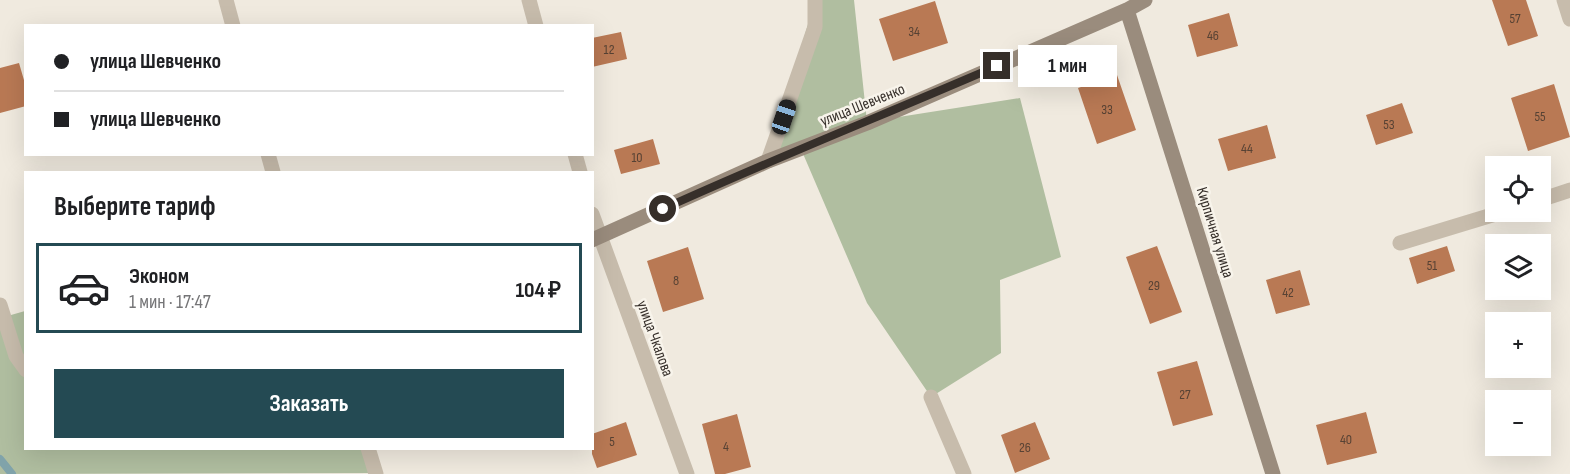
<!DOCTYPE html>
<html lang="ru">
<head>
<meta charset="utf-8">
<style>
	body { margin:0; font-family:"Sofia Sans Condensed",sans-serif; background:#f6f6f6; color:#202124; height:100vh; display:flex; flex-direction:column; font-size:22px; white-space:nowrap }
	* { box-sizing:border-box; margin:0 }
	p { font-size:20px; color:#757577 }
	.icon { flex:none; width:33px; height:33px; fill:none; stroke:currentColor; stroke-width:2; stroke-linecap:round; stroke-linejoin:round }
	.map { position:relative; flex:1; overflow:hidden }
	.panel { position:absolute; left:24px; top:171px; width:570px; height:279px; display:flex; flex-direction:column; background:#fff; border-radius:0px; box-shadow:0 6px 24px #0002 }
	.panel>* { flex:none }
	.hud { position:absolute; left:24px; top:24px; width:570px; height:132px; border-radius:0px; box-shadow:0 6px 24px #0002; display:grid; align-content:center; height:132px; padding:0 30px; background:#fff }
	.controls { position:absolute; left:1485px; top:156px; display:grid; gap:12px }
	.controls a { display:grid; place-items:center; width:66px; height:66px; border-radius:0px; background:#fff; box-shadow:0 6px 24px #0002; font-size:30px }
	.end { position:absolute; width:27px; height:27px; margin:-14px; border:8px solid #362f2a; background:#fff; box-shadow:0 0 0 3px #fff }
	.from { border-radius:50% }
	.bubble { position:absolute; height:42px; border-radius:0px; background:#fff; box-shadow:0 6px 24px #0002; font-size:20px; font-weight:700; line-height:42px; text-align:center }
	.car { position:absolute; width:18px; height:36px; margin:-18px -9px; border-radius:8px; box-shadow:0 0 4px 2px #0007; background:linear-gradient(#222 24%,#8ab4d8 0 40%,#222 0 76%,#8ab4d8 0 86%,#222 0) }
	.hud b { display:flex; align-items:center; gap:21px; height:57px; font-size:22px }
	.hud b+b { border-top:2px solid #e0e0e0 }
	.hud i { width:15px; height:15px; background:#202124 }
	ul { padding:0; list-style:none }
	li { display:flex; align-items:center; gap:18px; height:90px; margin:0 12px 9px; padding:0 18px; border:3px solid transparent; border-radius:0px }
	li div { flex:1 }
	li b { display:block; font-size:22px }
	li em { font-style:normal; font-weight:700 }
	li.active { border-color:#244a53 }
	li>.icon { width:54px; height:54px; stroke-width:1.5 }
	h2 { padding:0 30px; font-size:27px; line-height:72px }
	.button { display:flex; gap:12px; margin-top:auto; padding:12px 30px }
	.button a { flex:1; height:69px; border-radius:0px; background:#244a53; color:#fff; font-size:24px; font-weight:700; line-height:69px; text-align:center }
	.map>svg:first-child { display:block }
</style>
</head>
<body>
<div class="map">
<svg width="1570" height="474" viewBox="0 0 1570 474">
	<rect width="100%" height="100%" fill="#f0eadf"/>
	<!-- green -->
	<path fill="#b0bea0" d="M815,0H854L867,122L1020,98L1061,257L1000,280L1001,353L931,397L867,303L801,149L768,161Z
		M0,305L4,317L25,311L26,448L368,449L376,473L0,474Z"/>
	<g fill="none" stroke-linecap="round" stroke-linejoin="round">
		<!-- stream -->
		<path stroke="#80a3aa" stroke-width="8" d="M0,459L12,474"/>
	</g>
	<!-- building -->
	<path fill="#b97954" d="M1492,0H1526L1538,36L1508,46Z
		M935,1L948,43L893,61L879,19Z
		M1229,13L1238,46L1197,57L1188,25Z
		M621,32L627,59L592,67V38Z
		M19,63L26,87V106L0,113V68Z
		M1117,75L1136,130L1097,144L1078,88Z
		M1554,84L1570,137L1528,151L1511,98Z
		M1402,103L1413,133L1376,145L1366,115Z
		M1267,125L1276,158L1228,171L1218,139Z
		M653,139L660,164L621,174L614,150Z
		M1157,246L1182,312L1150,324L1126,257Z
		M1447,246L1455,271L1417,284L1409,258Z
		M688,247L704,299L663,312L647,261Z
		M1300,270L1310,305L1276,314L1266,280Z
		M1197,361L1213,415L1173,426L1157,372Z
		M1366,412L1377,453L1327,465L1316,425Z
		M737,414L751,467L725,474H715L702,424Z
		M626,422L637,455L597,468L592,454V434Z
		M1035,422L1050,459L1015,473L1001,435Z"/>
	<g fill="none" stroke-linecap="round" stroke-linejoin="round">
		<!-- lane -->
		<path stroke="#c7bcac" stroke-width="15" d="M1540,200L1570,190
			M1400,243L1502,212"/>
		<!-- street -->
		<path stroke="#c7bcac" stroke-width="15" d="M226,0L233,26
			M529,0L536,26
			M1564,0L1570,19
			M268,154L273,172
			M575,154L580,172
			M768,161L815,27V0
			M592,214L687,474
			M0,305L16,356L26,370
			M931,397L964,474
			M368,448L376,474"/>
		<!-- secondary -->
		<path stroke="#9a8c7d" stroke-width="15" d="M1127,10L1273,474
			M592,240L768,161L867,123L1127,10L1145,0"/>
	</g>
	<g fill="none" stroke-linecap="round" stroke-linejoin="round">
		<!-- route -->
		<path stroke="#362f2a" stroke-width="8" d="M663,209C773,159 886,114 997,66"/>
	</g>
	<g text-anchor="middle" stroke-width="5" stroke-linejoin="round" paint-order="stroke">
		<!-- number labels -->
		<g font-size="14" fill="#574234">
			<text x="1515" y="23">57</text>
			<text x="914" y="36">34</text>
			<text x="1213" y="40">46</text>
			<text x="609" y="54">12</text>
			<text x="1107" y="114">33</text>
			<text x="1540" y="121">55</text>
			<text x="1389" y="129">53</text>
			<text x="1247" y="153">44</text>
			<text x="637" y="162">10</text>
			<text x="1432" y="270">51</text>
			<text x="676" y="285">8</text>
			<text x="1154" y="290">29</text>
			<text x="1288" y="297">42</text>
			<text x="1185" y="399">27</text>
			<text x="1346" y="444">40</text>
			<text x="612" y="446">5</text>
			<text x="726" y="451">4</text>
			<text x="1025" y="452">26</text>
		</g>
		<!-- street labels -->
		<g font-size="16" fill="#362f2a" stroke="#f8f4eb">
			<text transform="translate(862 104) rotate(-22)" y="6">улица Шевченко</text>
			<text transform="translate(1216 232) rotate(73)" y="6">Кирпичная улица</text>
			<text transform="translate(656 338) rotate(70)" y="6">улица Чкалова</text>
		</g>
	</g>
</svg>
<div class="controls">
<a><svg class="icon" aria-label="locate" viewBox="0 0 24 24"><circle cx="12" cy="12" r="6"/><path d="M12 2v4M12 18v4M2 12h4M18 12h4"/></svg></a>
<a><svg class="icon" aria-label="layers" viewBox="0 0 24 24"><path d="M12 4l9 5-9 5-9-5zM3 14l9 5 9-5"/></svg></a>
<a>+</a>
<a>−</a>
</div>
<i class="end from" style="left:663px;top:209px"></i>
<i class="end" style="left:997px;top:66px"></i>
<div class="bubble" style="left:1018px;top:45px;width:99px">1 мин</div>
<i class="car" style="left:784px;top:117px;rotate:19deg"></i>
<div class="hud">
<b><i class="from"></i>улица Шевченко</b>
<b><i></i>улица Шевченко</b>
</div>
<section class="panel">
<h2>Выберите тариф</h2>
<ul>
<li class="active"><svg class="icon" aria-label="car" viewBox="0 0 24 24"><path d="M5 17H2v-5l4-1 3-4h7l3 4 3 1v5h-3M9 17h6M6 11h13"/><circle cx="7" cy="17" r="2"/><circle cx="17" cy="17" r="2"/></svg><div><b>Эконом</b><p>1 мин · 17:47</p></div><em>104 ₽</em></li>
</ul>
<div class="button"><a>Заказать</a></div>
</section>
</div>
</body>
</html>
